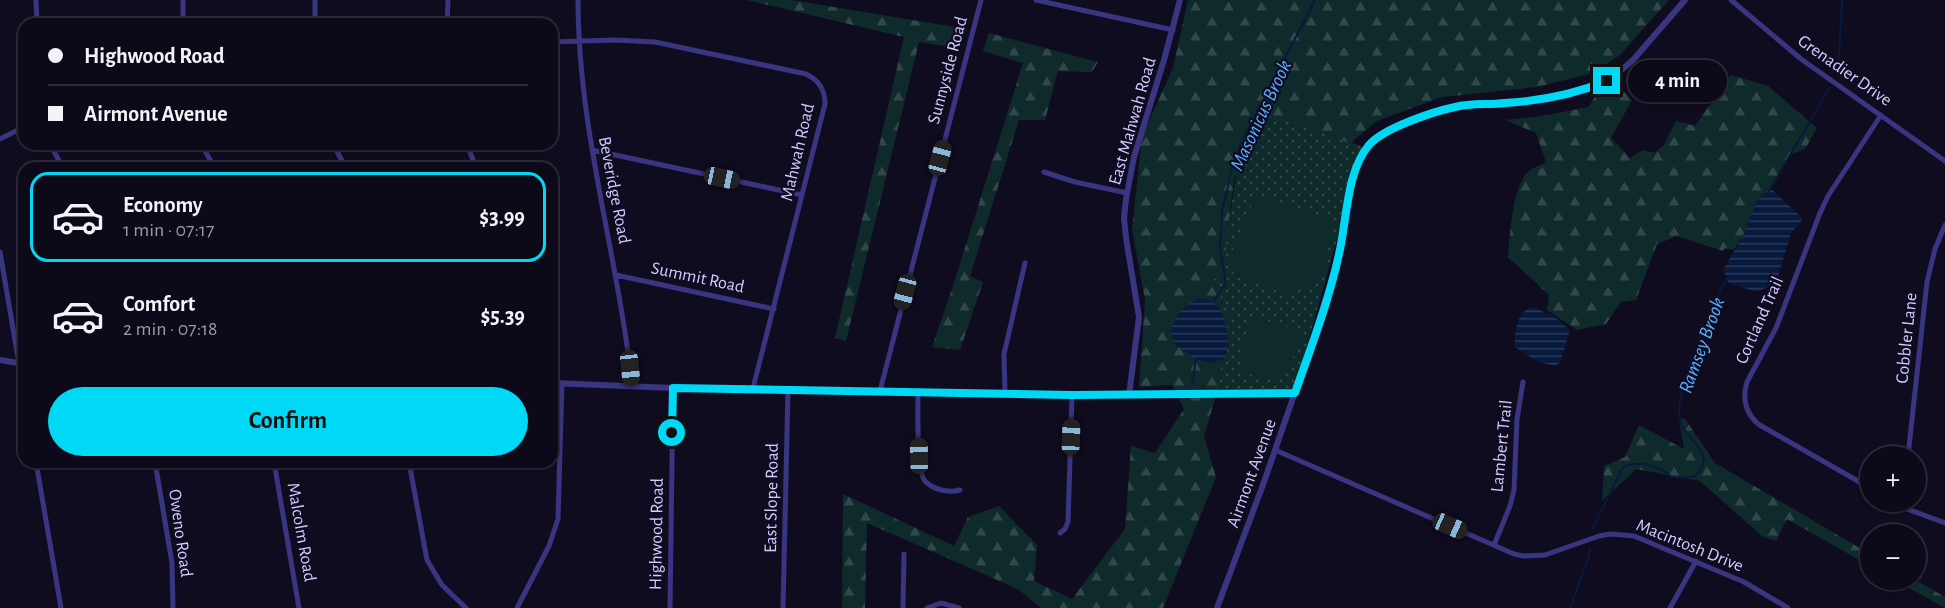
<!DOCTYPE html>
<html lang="en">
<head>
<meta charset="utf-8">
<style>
	body { margin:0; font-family:"Alegreya Sans",sans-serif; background:#1a1725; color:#f1f3f6; height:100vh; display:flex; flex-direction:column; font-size:22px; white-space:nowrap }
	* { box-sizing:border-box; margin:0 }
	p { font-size:20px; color:#9a9aa2 }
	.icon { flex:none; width:33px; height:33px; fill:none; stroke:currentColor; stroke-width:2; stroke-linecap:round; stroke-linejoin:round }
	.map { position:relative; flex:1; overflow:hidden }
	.sheet { position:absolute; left:18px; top:162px; width:540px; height:306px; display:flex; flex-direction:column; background:#0c0918; border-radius:18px; box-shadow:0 2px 4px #0004,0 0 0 2px #2c2a37 }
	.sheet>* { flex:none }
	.hud { position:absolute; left:18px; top:18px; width:540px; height:132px; border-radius:18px; box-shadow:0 2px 4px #0004,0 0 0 2px #2c2a37; display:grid; align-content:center; height:132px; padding:0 30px; background:#0c0918 }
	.tools { position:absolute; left:1860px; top:446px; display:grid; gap:12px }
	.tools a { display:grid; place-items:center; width:66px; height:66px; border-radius:50%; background:#0c0918; box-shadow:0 2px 4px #0004,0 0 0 2px #2c2a37; font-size:30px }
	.end { position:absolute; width:27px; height:27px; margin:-14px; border:8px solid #00d9f6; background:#111; box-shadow:0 0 0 3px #111 }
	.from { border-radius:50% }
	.bubble { position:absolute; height:42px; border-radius:21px; background:#0c0918; box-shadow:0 2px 4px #0004,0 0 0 2px #2c2a37; font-size:20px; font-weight:700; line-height:42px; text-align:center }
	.car { position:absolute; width:18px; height:36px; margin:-18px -9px; border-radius:8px; box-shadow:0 0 4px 2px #0007; background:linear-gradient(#222 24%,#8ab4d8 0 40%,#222 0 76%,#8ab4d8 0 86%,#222 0) }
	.hud b { display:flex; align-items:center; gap:21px; height:57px; font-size:22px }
	.hud b+b { border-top:2px solid #2c2a37 }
	.hud i { width:15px; height:15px; background:#f1f3f6 }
	ul { padding:10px 0 0; list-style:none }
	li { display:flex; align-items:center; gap:18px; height:90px; margin:0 12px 9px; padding:0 18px; border:3px solid transparent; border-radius:18px }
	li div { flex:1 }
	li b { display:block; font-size:22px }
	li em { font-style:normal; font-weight:700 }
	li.on { border-color:#00d9f6 }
	li>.icon { width:54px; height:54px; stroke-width:1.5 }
	.action { display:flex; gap:12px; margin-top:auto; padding:12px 30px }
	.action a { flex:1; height:69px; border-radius:36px; background:#00d9f6; color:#111; font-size:24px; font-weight:700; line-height:69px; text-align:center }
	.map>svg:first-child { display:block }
</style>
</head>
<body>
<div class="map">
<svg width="1945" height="608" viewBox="0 0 1945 608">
	<defs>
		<pattern id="grass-dots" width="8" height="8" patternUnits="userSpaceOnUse" patternTransform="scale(1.5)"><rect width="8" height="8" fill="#0f2a2a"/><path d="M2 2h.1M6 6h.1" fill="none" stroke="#31484a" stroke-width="1.8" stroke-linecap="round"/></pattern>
		<pattern id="forest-firs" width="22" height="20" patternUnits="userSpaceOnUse" patternTransform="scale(1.5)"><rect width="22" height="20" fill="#0f2a2a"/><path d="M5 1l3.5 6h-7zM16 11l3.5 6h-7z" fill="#31484a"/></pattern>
		<pattern id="water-rules" width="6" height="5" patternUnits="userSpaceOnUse" patternTransform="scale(1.5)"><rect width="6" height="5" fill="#071a3e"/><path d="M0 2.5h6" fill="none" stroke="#2a3a5b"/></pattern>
	</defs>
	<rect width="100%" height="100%" fill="#100c20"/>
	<!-- grass -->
	<path fill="url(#grass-dots)" d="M1262,111L1363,147L1355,159L1347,204L1295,389H1218L1213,278L1228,231L1236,175L1235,170Z"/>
	<!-- forest -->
	<path fill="url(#forest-firs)" d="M747,0H791L967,29L958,48L919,42L846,341L835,338L904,37Z
		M1188,0H1669L1620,55L1593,73L1537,87L1442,97L1377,121L1354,140L1352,144L1262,111L1234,179L1222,281L1213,278L1229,316L1218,389L1204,436L1216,477L1163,608H1041L1018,589L867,523L865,608H842L843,494L954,546L968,517L999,506L1037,545L1034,581L1072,599L1125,529L1131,446L1155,453L1184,409L1172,385L1139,387L1145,300L1132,229L1142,136L1173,68Z
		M989,33L1098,62L1092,72L1058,71L1045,120H1019L970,276L983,282L960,350L932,347L953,286L1023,63L983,51Z
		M1731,75L1768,86L1817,128L1805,149L1789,155L1770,188L1757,202L1742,238L1733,250L1725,248L1723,251L1677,236L1657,244L1636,300L1621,302L1606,324L1577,330L1547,310L1549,295L1508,257C1510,234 1512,192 1526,174C1530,168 1540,166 1546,162L1536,133L1505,120L1542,116L1588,107L1590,105L1599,89L1617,85L1632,100L1611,138L1630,158L1643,150L1655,153L1664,145L1676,121L1695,126Z
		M1679,418L1685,419L1715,463L1870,554V566L1787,519L1776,541L1762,536L1700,481L1636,469L1602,501L1604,466L1625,457L1639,425L1684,449Z
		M1893,579H1914L1945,597V608Z"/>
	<!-- garden -->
	<path fill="#0f2a2a" d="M1256,195L1334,222L1322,277L1289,295L1234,276L1230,256Z
		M1252,316L1304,332L1288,369L1271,379L1239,372L1248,323Z"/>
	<!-- water -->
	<path fill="url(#water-rules)" d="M1770,188L1803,219L1791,233L1776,283L1757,292L1729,283L1723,270L1742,238L1757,202Z
		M1205,298L1219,307L1225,322L1229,344L1225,358L1213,363L1196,359L1177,346L1170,332C1178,314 1184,301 1205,298Z
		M1532,307L1553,316L1570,330L1560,363L1554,366L1536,361L1515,347C1515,333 1516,312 1532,307Z"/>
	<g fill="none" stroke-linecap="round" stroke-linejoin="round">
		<!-- stream -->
		<path stroke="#071a3e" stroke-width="2" d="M1838,74L1842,0
			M1769,191L1830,87
			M1213,302L1226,283L1220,250L1222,212L1232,169L1241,143L1315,0
			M1192,385L1196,359
			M1592,530L1623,467L1632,464H1643L1660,469L1672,477H1694C1722,451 1679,440 1679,414C1678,379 1708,322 1721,288L1728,277
			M1570,608L1588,559L1590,548"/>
		<!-- minor -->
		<path stroke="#393581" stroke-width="5" d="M36,0L37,24
			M315,0V24
			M578,0C578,131 618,255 632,385
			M1036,0L1173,30
			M1731,0L1801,59L1945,161
			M183,24V0
			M447,24L448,0
			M552,42L615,40L655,42L806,74C819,80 825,90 825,104L753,388
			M0,139L24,127
			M50,144L63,168
			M201,144L215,168
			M333,144L346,168
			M467,144L476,168
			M592,150L802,195
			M1044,172L1075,182L1127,193
			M0,252L24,393
			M616,275L774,309
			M880,391L981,0
			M918,391C918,408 916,471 925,481C933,490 949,493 960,490
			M1005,393L1004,354L1025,263
			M1275,450L1514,554L1523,556L1545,555L1599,536L1611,534L1634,536L1744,582L1788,608
			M1908,456L1927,282L1935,249L1945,225
			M36,462L61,608
			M155,462L172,563L173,608
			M274,462L299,608
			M409,462L427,560L442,585L466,608
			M1870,488L1758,424C1745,412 1742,398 1747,382L1776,328L1820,213L1828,196L1881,115
			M1894,501L1907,509L1945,523
			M1060,533L1065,529L1068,522L1072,395
			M1494,545L1510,506L1514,490L1517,419L1523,382
			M517,608L549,546L558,519L562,383
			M670,608L673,388
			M783,608L788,389
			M903,608L904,554
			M927,608L941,603L959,608
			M1670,608L1696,561"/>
		<!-- tertiary -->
		<path stroke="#393581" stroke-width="6" d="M0,360L24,364
			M552,383L673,388L1072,395L1295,393
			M1129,395L1139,317L1126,238L1124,218L1126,199L1134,157L1164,60L1180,0
			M1217,608L1264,482L1313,340L1339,255L1354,172L1363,153L1377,137L1388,130L1443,110L1466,105L1533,100L1573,93L1611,79L1633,60L1685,0"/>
	</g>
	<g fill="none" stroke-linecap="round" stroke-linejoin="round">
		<!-- route -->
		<path stroke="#00d9f6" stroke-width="8" d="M672,433L673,388L1072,395L1295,393C1311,347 1329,301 1339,254C1347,221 1346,172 1369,145C1384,128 1432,112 1455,107C1472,103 1488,105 1505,103C1540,101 1575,94 1607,81"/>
	</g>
	<g text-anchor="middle" stroke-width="4.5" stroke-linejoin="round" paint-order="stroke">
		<!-- street labels -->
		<g font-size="18" fill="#d1cbff" stroke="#100c20">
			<text transform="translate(947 70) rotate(-75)" y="6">Sunnyside Road</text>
			<text transform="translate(1845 70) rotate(35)" y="6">Grenadier Drive</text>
			<text transform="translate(1132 121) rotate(-74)" y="6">East Mahwah Road</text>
			<text transform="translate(797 152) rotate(-77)" y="6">Mahwah Road</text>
			<text transform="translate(615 190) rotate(79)" y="6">Beveridge Road</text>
			<text transform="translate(698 277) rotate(12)" y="6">Summit Road</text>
			<text transform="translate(1759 320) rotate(-66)" y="6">Cortland Trail</text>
			<text transform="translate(1906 338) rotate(-84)" y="6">Cobbler Lane</text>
			<text transform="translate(1501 446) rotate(-84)" y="6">Lambert Trail</text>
			<text transform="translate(1251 473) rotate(-70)" y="6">Airmont Avenue</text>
			<text transform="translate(771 498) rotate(-89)" y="6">East Slope Road</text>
			<text transform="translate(302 532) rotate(80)" y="6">Malcolm Road</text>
			<text transform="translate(181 533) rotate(82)" y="6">Oweno Road</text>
			<text transform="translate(656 534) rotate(-89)" y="6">Highwood Road</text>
			<text transform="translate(1690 545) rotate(22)" y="6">Macintosh Drive</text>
		</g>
		<!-- water labels -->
		<g font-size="20" font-style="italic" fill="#59afff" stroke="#100c20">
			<text transform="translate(1260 115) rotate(-65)" y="7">Masonicus Brook</text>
			<text transform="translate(1701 345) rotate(-70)" y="7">Ramsey Brook</text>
		</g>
	</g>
</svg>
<div class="tools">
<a>+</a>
<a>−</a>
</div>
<i class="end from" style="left:672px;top:433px"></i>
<i class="end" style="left:1607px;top:81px"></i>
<div class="bubble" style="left:1628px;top:60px;width:99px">4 min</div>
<i class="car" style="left:940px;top:158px;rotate:15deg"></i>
<i class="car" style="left:722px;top:178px;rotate:102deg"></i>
<i class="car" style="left:905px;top:292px;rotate:195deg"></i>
<i class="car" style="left:630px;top:368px;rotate:174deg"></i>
<i class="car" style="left:1071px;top:437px;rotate:2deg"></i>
<i class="car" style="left:919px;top:456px;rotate:359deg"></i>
<i class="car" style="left:1450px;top:526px;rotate:114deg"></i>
<div class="hud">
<b><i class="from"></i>Highwood Road</b>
<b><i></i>Airmont Avenue</b>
</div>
<section class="sheet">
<ul>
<li class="on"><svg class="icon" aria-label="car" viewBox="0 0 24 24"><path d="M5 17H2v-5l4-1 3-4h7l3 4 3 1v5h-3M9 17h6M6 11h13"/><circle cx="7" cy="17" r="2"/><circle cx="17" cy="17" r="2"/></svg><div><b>Economy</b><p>1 min · 07:17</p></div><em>$3.99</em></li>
<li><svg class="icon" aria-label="car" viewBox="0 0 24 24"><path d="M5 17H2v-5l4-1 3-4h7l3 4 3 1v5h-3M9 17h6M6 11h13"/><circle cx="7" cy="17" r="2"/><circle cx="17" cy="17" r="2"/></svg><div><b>Comfort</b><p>2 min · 07:18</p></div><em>$5.39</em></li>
</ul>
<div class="action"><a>Confirm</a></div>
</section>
</div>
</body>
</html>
